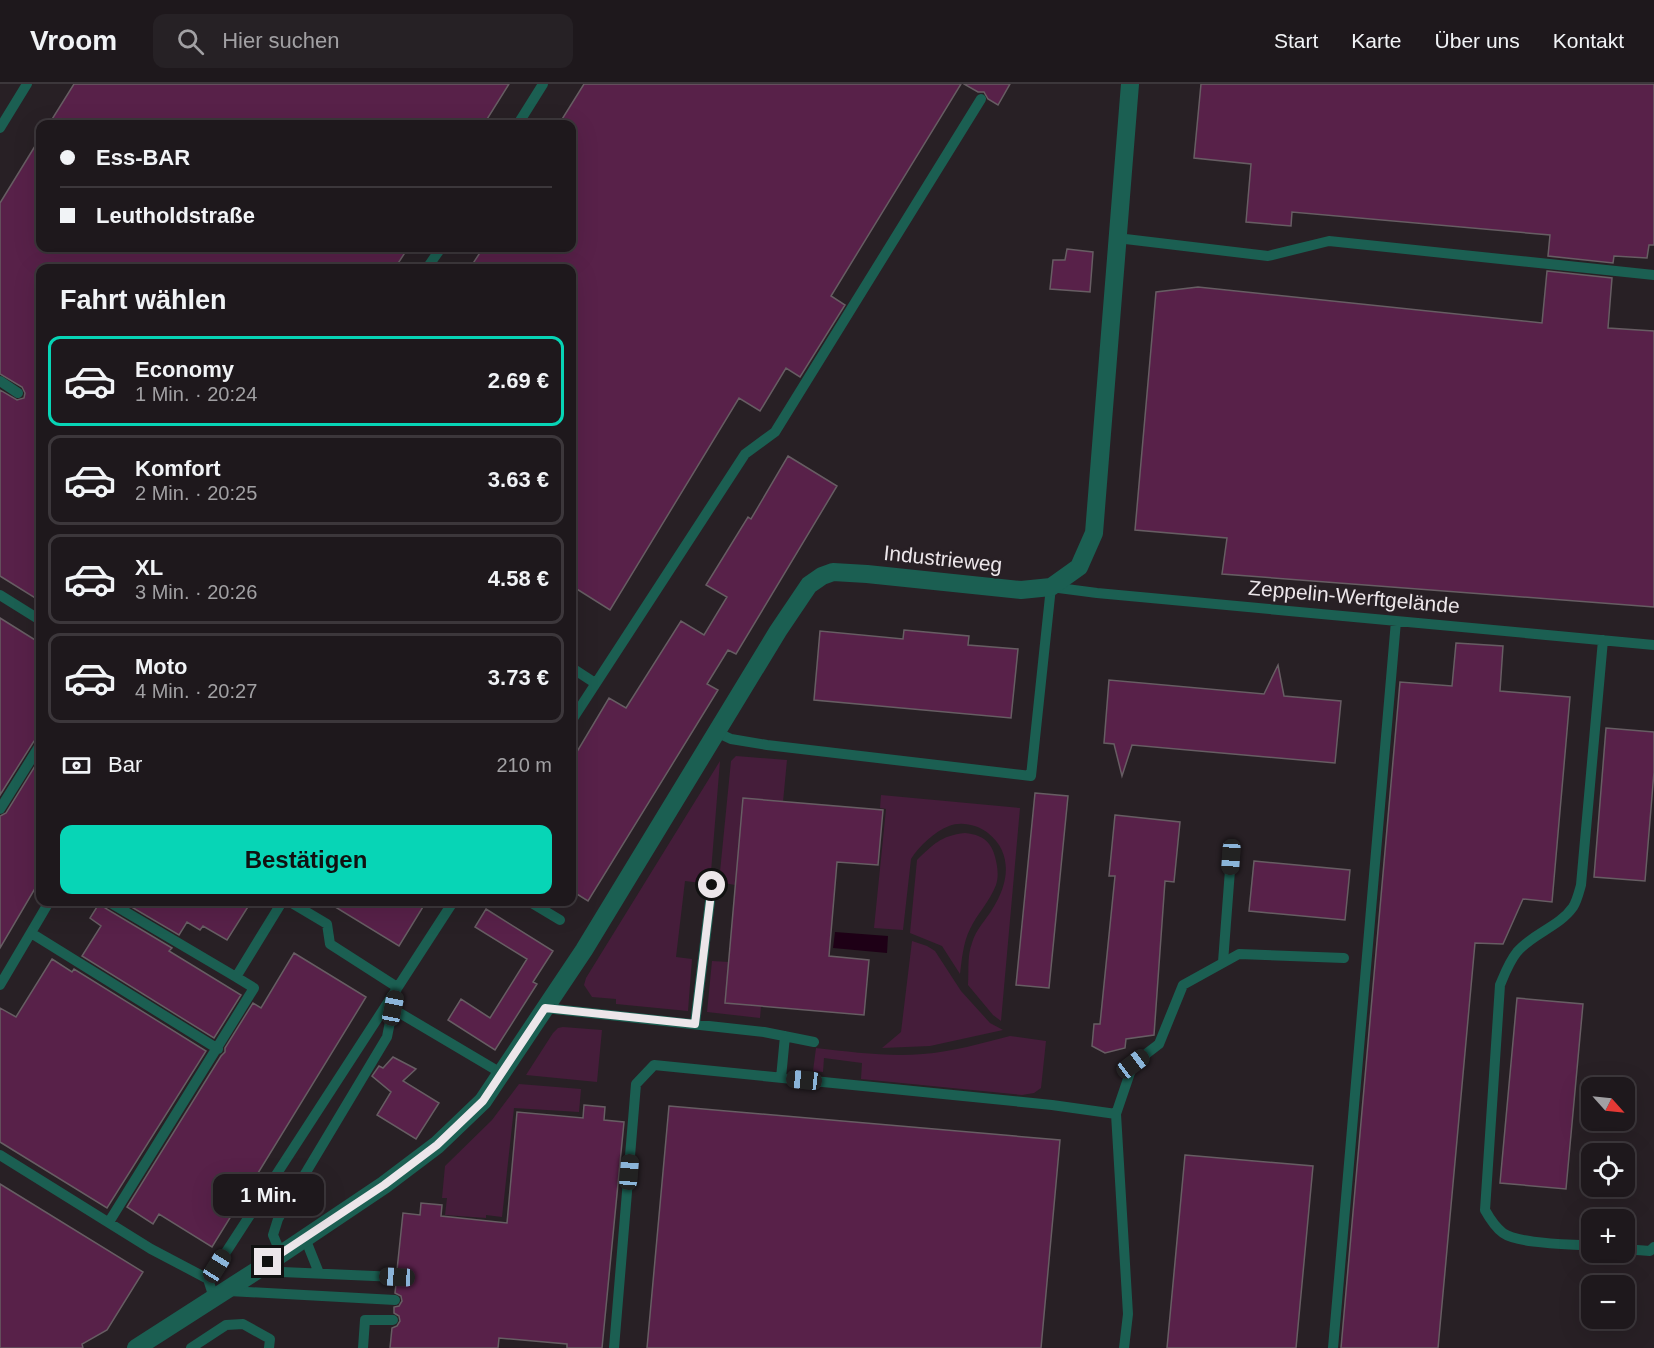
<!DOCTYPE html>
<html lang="de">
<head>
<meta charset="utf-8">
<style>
	body { margin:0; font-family:Arial,sans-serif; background:#262125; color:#f1f3f6; height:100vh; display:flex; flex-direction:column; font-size:22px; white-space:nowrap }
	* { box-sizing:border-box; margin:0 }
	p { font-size:20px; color:#a1a0a3 }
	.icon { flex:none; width:33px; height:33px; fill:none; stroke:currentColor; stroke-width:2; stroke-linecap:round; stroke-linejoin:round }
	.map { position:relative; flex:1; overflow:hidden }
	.details { position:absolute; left:36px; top:180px; width:540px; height:642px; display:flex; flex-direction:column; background:#1e181c; border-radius:12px; box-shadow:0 6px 24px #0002,0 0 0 2px #3c373b }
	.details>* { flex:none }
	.banner { position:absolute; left:36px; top:36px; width:540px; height:132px; border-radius:12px; box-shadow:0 6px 24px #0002,0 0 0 2px #3c373b; display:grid; align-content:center; height:132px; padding:0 24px; background:#1e181c }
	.needle { width:39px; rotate:117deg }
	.buttons { position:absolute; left:1581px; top:993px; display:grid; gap:12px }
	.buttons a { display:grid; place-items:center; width:54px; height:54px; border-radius:12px; background:#1e181c; box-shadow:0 6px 24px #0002,0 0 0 2px #3c373b; font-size:30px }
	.end { position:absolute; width:27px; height:27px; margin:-14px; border:8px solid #ece6ea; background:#111; box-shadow:0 0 0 3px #111 }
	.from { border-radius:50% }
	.bubble { position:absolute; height:42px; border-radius:12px; background:#1e181c; box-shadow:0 6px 24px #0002,0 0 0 2px #3c373b; font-size:20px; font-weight:600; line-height:42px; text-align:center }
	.car { position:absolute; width:18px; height:36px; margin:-18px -9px; border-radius:8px; box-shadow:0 0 4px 2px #0007; background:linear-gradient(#222 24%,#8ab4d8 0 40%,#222 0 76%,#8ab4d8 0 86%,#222 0) }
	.banner b { display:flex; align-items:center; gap:21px; height:57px; font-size:22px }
	.banner b+b { border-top:2px solid #3c373b }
	.banner i { width:15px; height:15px; background:#f1f3f6 }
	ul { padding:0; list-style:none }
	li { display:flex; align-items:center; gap:18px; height:90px; margin:0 12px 9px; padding:0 12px; border:3px solid #3c373b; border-radius:12px }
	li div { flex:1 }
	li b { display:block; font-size:22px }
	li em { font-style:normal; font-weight:600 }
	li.on { border-color:#07d5b6 }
	li>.icon { width:54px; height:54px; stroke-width:1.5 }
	h2 { padding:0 24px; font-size:27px; line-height:72px }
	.pay { display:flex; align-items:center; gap:15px; height:66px; padding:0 24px; font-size:22px }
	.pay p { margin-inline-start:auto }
	.cta { display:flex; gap:12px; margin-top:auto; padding:12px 24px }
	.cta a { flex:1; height:69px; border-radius:12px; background:#07d5b6; color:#111; font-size:24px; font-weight:600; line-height:69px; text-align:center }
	header { display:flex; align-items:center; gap:36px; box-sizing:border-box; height:84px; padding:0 30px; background:#1e181c; border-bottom:2px solid #3c373b }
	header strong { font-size:28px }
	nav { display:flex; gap:33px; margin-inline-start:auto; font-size:21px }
	.search { width:420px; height:54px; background:#262125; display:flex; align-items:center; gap:15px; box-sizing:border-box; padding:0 21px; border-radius:12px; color:#a1a0a3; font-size:22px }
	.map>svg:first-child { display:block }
</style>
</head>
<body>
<header>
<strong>Vroom</strong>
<div class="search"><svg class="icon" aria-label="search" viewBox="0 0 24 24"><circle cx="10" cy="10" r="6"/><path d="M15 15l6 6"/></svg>Hier suchen</div>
<nav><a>Start</a><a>Karte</a><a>Über uns</a><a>Kontakt</a></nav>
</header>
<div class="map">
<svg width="1654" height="1264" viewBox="0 0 1654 1264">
	<rect width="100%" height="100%" fill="#282025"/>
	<!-- green -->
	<path fill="#451d3a" d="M736,672L787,676L783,718L735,801L719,798L731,677Z
		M720,677L710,800L685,797L676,873L692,875L688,927L616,920V915L592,913L584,901L586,894Z
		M881,711L1020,724L1001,937L993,931L968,901C969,887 967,872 972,859C976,845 986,836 993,824C1009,799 1013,769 988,749C978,741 961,737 949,742C934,748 919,762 911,775L903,846L874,844L886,725L880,724Z
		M965,749C987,751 994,762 997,782C998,789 998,795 996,801C990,817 977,830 970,845C963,859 962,875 960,890L942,862L910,849L917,776C934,760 940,752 965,749Z
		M912,857L927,862L935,867L961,907L990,939L1003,946L930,962L882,964L901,948Z
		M712,877L729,878L761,922L760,934L707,928Z
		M563,943L602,946L597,998L526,991L553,949L558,944Z
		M1010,952L1046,957L1041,1004L1034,1009L1022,1011L861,995L862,979L824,974L823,988L813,987L816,964C852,968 888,973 923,970C952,968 982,959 1010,952Z
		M519,1000L581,1005L579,1028L514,1024L502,1133L486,1131V1134L445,1131L447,1114H442L445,1082L492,1036Z"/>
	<!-- water -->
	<path fill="#1e0016" d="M835,848L888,852L887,869L833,864Z"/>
	<!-- building -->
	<path fill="#582149" stroke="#675d63" stroke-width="1.5" d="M74,0H509L484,40H49Z
		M584,0H961L831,212L845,221L800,293L786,284L760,327L739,314L610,526L572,502V184H470L483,164H572V40H559Z
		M964,0H1010L998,21L988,15L984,8H978Z
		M1201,0H1654V161H1649L1647,174L1614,172L1613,179L1548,172L1550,151L1292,128L1291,142L1246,138L1251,80L1194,74Z
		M40,54V164H408L395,184H40V517L0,492V306L17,316L24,314L25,309L22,303L0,290V119Z
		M1067,165L1093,168L1090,208L1050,205L1053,176H1065Z
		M1547,187L1612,194L1608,244L1654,247V523L1222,490L1227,454L1135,446L1156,208L1198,203L1542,239Z
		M788,372L837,402L736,570L728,566L707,600L718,606L588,817L572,807V676L609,614L626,624L681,537L704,551L727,513L706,501L748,433L751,435Z
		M0,534L40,559V654L34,657L0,711Z
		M904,546L969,552L968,561L1018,565L1011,634L814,616L820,547L903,555Z
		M1456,559L1503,562L1500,607L1570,613L1552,818L1523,815L1503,860L1475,859L1438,1264H1341L1400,598L1452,602Z
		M1278,581L1284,612L1341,617L1335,679L1132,661L1122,692L1114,660L1104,659L1109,596L1264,610Z
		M1606,644L1654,648V688L1645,797L1594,793Z
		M40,674V796L0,864V732L6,729Z
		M1035,709L1068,712L1049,904L1016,901Z
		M743,714L883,726L878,781L837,778L829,872L869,876L864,931L725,919Z
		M1115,731L1180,738L1174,798L1165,797L1154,951L1126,955L1125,964L1105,969L1092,962L1094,940H1100L1115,792H1109Z
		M1254,777L1350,786L1345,836L1249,827Z
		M100,818H102L105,824L172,864L169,867L241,911L214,954L82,872L101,842L90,834Z
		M123,818H251L227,856L203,842L200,846L187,838L179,851Z
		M327,818H426L399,862Z
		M486,825L553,867L533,898L537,900L495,966L448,936L461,915L490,934L527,875L475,843Z
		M294,869L366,913L258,1089L266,1093L256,1107L249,1103L212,1163L159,1130L153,1140L127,1123L221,972L225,968V964L253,919L261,924Z
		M52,875L72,888L74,885L206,967L107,1124L0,1058V924L16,933Z
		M1517,914L1583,920L1566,1105L1500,1099Z
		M393,973L416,985L403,997L439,1019L416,1055L377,1031L391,1008L372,992L379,982L383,984Z
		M584,1021L605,1023L604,1036L624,1038L602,1264H567V1260L499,1254L498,1264H390L392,1244L397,1242L400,1237L399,1232L394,1229V1223L399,1222L402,1217L401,1212L395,1209L396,1200L401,1199L404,1194L403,1189L397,1186L403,1129L420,1131L421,1119L442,1121L441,1132L507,1139L517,1028L583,1034Z
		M669,1022L1060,1056L1041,1264H647Z
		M1185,1071L1313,1082L1296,1264H1167Z
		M0,1100L143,1188L107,1246L82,1260L83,1264H0Z
		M279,1100L286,1104L278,1119L270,1114Z"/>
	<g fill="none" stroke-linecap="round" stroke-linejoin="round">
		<!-- lane -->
		<path stroke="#1b5f52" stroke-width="10" d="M518,40L543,0
			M0,44L27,0
			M1117,154L1268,172L1329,157L1654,191
			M427,184L441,164
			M0,297L18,309
			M0,511L40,536
			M572,584L595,599
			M572,636L745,370L775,348L981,15
			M716,648L731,655L767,661L1031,692L1051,503L1097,509L1654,561
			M0,725L40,661
			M109,818L236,893L282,818
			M530,818L560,836
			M31,849L218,965
			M1223,878L1231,773
			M0,901L49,818
			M545,924L764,948L814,958
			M393,925L501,989
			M695,940L712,801
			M781,994L785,952
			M1116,1030L1133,980L1159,960L1183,901L1239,870L1344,874
			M0,1071L151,1165L208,1195
			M109,1138L254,904L236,893
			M305,1154L319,1189
			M1592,1162C1571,1160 1518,1160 1503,1149C1495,1143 1490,1135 1485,1126L1500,901C1505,889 1509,878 1517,868C1533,849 1559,843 1573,823C1577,817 1579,808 1581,801L1603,556
			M1624,1165L1650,1167L1654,1163
			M281,1170L273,1151L278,1135L387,953L397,903L330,860L327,840L290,818
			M259,1187L397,1193
			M229,1207L395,1216
			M214,1214L208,1195L217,1182L453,818
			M191,1264L226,1241L243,1240L270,1255L269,1264
			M363,1264L365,1236H393
			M614,1264L636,1000L654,981L1052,1021L1116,1030L1128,1230L1124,1264
			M1333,1264L1396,537"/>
		<!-- street -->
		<path stroke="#1b5f52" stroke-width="18" d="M136,1264L256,1187L384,1101L437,1061L483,1017L584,866L778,547L809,501L822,492L833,488L867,490L1021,506L1051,503L1079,483L1094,449L1130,0"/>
	</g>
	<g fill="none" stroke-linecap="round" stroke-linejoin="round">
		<!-- route -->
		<path stroke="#ece6ea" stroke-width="8" d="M268,1178L384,1101L437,1061L483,1017L545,924L695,940L712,801"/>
	</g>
	<g text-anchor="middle" stroke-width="5" stroke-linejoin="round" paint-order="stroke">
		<!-- street labels -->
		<g font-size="21" fill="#ece6ea" stroke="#282025">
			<text transform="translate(943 475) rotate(6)" y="7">Industrieweg</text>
			<text transform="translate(1354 513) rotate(5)" y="7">Zeppelin-Werftgelände</text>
		</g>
	</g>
</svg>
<div class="buttons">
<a><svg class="needle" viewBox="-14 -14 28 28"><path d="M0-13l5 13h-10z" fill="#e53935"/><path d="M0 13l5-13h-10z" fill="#a1a0a3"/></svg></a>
<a><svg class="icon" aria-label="locate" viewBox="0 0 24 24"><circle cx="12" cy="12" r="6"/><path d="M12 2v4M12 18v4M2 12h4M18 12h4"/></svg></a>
<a>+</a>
<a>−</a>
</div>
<i class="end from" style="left:712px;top:801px"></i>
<i class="end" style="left:268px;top:1178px"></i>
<div class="bubble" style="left:213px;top:1090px;width:111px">1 Min.</div>
<i class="car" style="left:1231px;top:773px;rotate:184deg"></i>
<i class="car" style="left:393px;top:924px;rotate:11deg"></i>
<i class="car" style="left:1133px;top:980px;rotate:53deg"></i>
<i class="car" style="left:804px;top:996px;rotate:276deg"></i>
<i class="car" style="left:629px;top:1088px;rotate:5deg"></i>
<i class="car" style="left:217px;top:1182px;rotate:32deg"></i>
<i class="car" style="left:397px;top:1193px;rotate:273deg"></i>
<div class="banner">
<b><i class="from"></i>Ess-BAR</b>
<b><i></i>Leutholdstraße</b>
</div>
<section class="details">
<h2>Fahrt wählen</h2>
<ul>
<li class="on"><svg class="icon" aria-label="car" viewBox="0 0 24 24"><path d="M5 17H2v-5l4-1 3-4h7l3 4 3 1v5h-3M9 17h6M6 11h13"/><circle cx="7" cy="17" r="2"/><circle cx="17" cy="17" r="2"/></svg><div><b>Economy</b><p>1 Min. · 20:24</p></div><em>2.69 €</em></li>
<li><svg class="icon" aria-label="car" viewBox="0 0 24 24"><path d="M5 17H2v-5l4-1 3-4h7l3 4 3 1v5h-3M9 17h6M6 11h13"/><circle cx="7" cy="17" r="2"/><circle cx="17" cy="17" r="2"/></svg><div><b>Komfort</b><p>2 Min. · 20:25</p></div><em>3.63 €</em></li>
<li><svg class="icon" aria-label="car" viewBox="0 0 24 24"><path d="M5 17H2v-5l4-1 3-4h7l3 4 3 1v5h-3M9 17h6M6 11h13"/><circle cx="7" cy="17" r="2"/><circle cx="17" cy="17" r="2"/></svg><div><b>XL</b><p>3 Min. · 20:26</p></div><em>4.58 €</em></li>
<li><svg class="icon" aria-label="car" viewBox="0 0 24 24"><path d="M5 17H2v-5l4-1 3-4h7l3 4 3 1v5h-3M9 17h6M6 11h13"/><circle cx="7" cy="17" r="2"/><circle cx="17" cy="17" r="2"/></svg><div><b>Moto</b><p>4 Min. · 20:27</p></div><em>3.73 €</em></li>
</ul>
<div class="pay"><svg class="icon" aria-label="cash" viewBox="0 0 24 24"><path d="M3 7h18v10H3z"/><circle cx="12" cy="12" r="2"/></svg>Bar<p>210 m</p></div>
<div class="cta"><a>Bestätigen</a></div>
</section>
</div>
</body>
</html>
